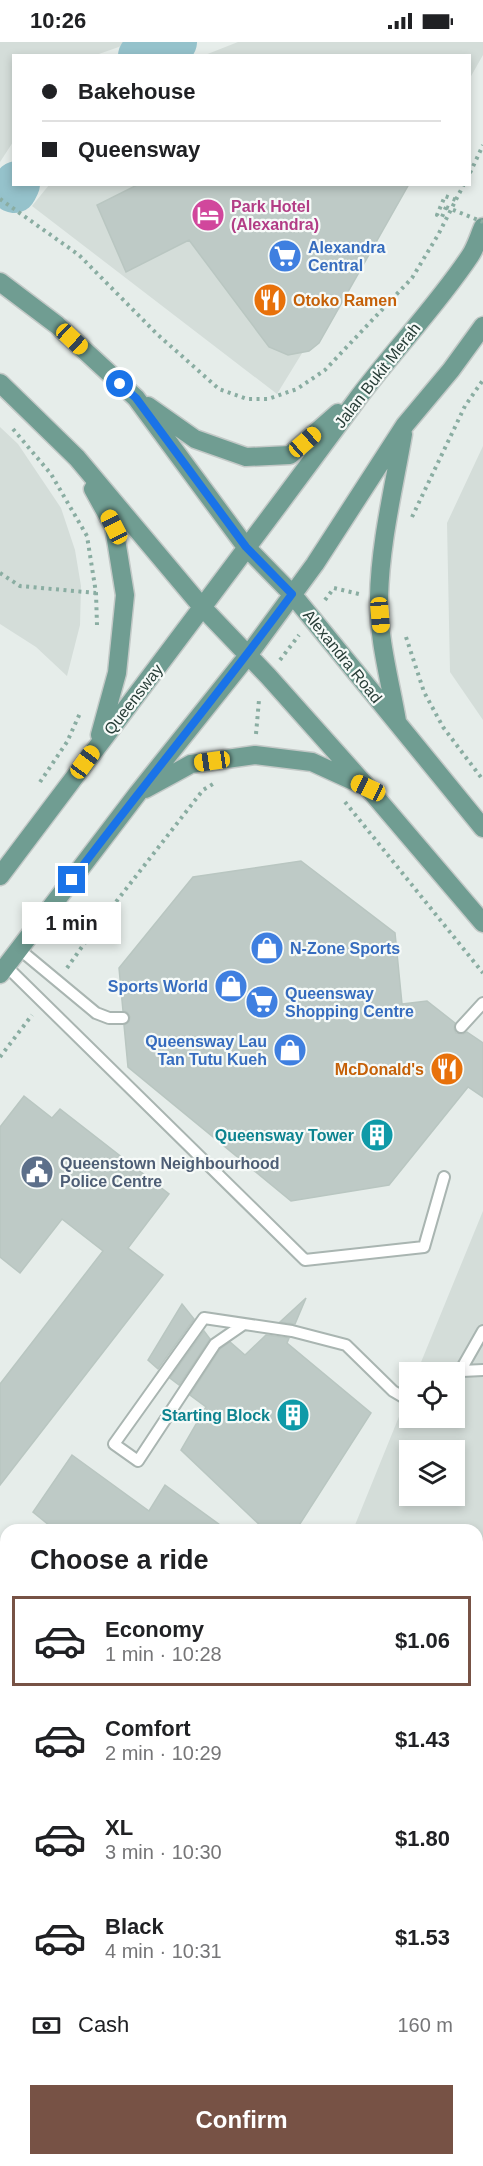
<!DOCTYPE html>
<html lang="en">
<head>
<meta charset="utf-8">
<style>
	body { margin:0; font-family:Helvetica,sans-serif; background:#f2f2f2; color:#202124; height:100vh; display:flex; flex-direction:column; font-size:22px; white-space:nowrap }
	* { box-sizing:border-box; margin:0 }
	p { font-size:20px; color:#757577 }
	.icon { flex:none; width:33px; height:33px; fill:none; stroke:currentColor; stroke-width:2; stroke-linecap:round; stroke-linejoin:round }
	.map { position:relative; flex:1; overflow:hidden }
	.details { position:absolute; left:0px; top:1482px; width:483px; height:642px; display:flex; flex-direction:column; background:#fff; border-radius:18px 18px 0 0; box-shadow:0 3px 9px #0003 }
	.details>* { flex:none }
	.banner { position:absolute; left:12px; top:12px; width:459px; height:132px; border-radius:0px; box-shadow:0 3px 9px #0003; display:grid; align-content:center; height:132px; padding:0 30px; background:#fff }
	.tools { position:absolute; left:399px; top:1320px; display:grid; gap:12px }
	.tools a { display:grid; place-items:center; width:66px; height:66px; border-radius:0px; background:#fff; box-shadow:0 3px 9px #0003; font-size:30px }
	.end { position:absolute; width:27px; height:27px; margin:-14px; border:8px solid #1a73e8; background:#fff; box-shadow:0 0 0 3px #fff }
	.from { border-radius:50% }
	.bubble { position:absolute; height:42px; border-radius:0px; background:#fff; box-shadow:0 3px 9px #0003; font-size:20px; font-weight:700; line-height:42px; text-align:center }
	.car { position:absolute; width:18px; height:36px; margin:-18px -9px; border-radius:8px; box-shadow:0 0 4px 2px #0007; background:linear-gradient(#f5c518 24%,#345 0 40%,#f5c518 0 76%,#345 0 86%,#f5c518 0) }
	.banner b { display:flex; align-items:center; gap:21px; height:57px; font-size:22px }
	.banner b+b { border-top:2px solid #e0e0e0 }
	.banner i { width:15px; height:15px; background:#202124 }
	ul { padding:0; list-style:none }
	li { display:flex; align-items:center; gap:18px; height:90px; margin:0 12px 9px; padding:0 18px; border:3px solid transparent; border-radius:0px }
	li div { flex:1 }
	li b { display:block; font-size:22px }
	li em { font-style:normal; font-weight:700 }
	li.on { border-color:#775245 }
	li>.icon { width:54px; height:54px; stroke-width:1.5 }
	h2 { padding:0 30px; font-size:27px; line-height:72px }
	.pay { display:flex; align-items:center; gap:15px; height:66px; padding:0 30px; font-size:22px }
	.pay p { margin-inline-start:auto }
	.button { display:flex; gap:12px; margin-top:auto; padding:12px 30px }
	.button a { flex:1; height:69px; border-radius:0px; background:#775245; color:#fff; font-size:24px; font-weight:700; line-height:69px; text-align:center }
	.status { display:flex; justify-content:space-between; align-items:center; height:42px; padding:0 30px; background:#fff; direction:ltr }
	.status svg { height:16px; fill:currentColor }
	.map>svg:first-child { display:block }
</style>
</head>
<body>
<div class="status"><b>10:26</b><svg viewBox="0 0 49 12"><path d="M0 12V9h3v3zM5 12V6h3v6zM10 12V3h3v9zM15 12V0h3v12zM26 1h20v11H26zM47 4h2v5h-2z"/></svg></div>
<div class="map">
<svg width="483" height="2124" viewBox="0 0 483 2124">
	<rect width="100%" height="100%" fill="#e6edea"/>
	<!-- built -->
	<path fill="#d4ddd9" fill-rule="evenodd" d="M0,0H133L96,13L14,14L13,100L0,120Z
		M238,0H483V13L470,36V14L205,13Z
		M49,143H405L277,352L32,164Z
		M0,385L18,402L61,466L75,508L81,544L80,583L67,634L36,605L0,582Z
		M483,404V678L450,630L447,481Z
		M483,1169V2124H94L96,2118H477V1488H353L409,1350L410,1376H454V1330H417ZM410,1408H454V1454H410Z"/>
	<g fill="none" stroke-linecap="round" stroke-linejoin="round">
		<!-- river -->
		<path stroke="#95c2cb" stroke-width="46" d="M141,14L157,3L174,0
			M14,148L17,142"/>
	</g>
	<!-- building -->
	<path fill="#becac6" stroke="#b9c6c1" stroke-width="1.5" d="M139,142H409L319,301L309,309L288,313L269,305L189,198L126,230L97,163Z
		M301,819L395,891L402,962L427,959L455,981L454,987L456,991L463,992L467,990L483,1001V1055L468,1045L389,1143L291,1159L128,1025L124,983L129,980L130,975L127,970L123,969L119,926L193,835Z
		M24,1054L52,1076L60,1067L169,1152L128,1206L163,1233L0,1443V1342L103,1209L62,1177L20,1231L0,1215V1085Z
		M306,1256L295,1282L280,1280Z
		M182,1262L194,1277L158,1327L148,1318Z
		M204,1289L210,1297L179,1343L170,1336Z
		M266,1293L289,1296L287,1301L371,1371L296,1488H265L181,1408L206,1365L190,1353L220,1307L230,1300L245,1313Z
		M72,1413L149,1469L165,1443L227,1488H55L33,1470Z"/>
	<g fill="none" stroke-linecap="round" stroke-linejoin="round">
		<defs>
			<path id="service" d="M19,907L96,971L109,976H123
				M6,924L305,1218L424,1205L444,1135
				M461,985L483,961
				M244,1282L215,1302L138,1419L114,1402L204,1276L292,1289L346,1303L393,1349L410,1359
				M462,1329L483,1328
				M454,1340L483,1289"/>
			<path id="primary" d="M0,240L57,283L136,356L246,505L292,552L483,786
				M0,341L77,416L202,565L268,634L368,746L483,881
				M148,364L195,397L246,415L290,413L338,371
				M93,447L114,485L125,553L117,631L100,693
				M397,679C390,639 378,596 379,556C380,501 394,445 403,392
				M145,747L191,722L255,713L312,720L360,742
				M0,834C119,676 238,519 355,360C392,310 436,265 470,214C476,205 479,194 483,185
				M0,932L138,751L249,612L315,522L405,383L451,328L483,284"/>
		</defs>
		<!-- service casing -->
		<use href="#service" stroke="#a9b5b1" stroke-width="14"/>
		<!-- primary casing -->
		<use href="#primary" stroke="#c3c9c7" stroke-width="21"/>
		<!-- path -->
		<path stroke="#8aada2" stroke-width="4" stroke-dasharray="3 4.5" stroke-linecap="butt" d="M470,131L483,103
			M0,157L79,213L157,292L219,347L247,357H268L297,347L325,328L412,236L438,193L464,142
			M446,165L442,175L437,173L445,154L456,158
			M13,387L51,432L87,494L96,551L97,583
			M412,475L465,364L483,338
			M0,531L20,544L96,551
			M325,558L334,546L359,552
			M406,595L424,650L443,685L483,738
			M280,618L299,593
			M256,692L259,658
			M40,740L67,700L81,669
			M345,760L483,931
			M67,926L91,892L203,748L213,742
			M0,1015L32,973"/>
		<!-- service -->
		<use href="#service" stroke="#fff" stroke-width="10"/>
		<!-- primary -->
		<use href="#primary" stroke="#709d92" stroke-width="18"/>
		<!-- path-bridge -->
		<path stroke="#8aada2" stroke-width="4" stroke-dasharray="3 4.5" stroke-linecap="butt" d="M446,165L483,180"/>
	</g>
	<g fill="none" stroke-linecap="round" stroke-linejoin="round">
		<!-- route -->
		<path stroke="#1a73e8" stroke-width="8" d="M72,838C144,742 221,649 292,552L246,505L136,356L120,342"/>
	</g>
	<!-- icons -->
	<defs>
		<symbol id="hotel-disc" viewBox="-11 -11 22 22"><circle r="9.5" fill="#d1479c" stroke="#f6faf8"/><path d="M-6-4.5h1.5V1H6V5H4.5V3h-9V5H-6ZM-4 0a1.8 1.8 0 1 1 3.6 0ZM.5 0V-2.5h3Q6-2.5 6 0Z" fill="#fff"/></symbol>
		<symbol id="supermarket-disc" viewBox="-11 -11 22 22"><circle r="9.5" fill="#3f7fe0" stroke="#f6faf8"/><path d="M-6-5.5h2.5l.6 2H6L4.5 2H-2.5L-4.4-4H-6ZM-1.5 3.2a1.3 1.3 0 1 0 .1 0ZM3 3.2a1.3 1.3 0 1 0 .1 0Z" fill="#fff"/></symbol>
		<symbol id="restaurant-disc" viewBox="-11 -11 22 22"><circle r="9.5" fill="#e8710a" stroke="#f6faf8"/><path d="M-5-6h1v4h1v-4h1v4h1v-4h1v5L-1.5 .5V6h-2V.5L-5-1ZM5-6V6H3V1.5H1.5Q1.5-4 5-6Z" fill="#fff"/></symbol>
		<symbol id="shop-disc" viewBox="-11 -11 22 22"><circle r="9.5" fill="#3f7fe0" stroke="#f6faf8"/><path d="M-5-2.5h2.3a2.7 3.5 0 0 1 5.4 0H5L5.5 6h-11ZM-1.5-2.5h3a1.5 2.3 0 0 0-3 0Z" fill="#fff"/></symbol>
		<symbol id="building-disc" viewBox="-11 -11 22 22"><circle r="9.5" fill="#0f9aa8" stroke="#f6faf8"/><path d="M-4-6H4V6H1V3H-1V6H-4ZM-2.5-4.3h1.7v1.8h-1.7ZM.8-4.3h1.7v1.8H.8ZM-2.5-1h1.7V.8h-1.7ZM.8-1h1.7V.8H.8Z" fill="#fff"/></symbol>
		<symbol id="civic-disc" viewBox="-11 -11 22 22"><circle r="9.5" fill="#5c6f8a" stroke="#f6faf8"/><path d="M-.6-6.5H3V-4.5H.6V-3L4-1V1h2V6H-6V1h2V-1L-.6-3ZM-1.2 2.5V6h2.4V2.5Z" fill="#fff"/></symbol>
	</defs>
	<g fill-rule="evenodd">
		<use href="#hotel-disc" x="189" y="154" width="38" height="38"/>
		<use href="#supermarket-disc" x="266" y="195" width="38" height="38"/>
		<use href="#restaurant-disc" x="251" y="239" width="38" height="38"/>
		<use href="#shop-disc" x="248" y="887" width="38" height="38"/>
		<use href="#shop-disc" x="212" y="925" width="38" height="38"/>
		<use href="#supermarket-disc" x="243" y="941" width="38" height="38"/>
		<use href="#shop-disc" x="271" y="989" width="38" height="38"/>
		<use href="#restaurant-disc" x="428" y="1008" width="38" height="38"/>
		<use href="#building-disc" x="358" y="1074" width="38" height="38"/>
		<use href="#civic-disc" x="18" y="1111" width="38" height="38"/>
		<use href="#building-disc" x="274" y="1354" width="38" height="38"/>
	</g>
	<g text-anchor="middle" stroke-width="4.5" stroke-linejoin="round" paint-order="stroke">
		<!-- hotel labels -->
		<g font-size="16" font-weight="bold" fill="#b23c85" stroke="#f6faf8" text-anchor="start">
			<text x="231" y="170">Park Hotel<tspan x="231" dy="18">(Alexandra)</tspan></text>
		</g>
		<!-- shop labels -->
		<g font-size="16" font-weight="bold" fill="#366cbe" stroke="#f6faf8" text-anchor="start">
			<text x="308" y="211">Alexandra<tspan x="308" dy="18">Central</tspan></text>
			<text x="290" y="912">N-Zone Sports</text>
			<text x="208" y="950" text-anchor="end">Sports World</text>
			<text x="285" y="957">Queensway<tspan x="285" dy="18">Shopping Centre</tspan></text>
			<text x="267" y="1005" text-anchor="end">Queensway Lau<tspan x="267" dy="18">Tan Tutu Kueh</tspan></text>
		</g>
		<!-- food labels -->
		<g font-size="16" font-weight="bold" fill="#c56008" stroke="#f6faf8" text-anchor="start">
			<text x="293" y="264">Otoko Ramen</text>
			<text x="424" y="1033" text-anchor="end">McDonald's</text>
		</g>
		<!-- street labels -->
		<g font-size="16" fill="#273d37" stroke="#f6faf8">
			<text transform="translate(377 333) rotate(-52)" y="6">Jalan Bukit Merah</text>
			<text transform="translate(343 614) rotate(51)" y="6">Alexandra Road</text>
			<text transform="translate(133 657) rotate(-52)" y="6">Queensway</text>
		</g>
		<!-- culture labels -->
		<g font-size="16" font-weight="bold" fill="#0d838f" stroke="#f6faf8" text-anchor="end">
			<text x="354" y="1099">Queensway Tower</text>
			<text x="270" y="1379">Starting Block</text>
		</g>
		<!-- service labels -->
		<g font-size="16" font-weight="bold" fill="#4e5e75" stroke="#f6faf8" text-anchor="start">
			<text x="60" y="1127">Queenstown Neighbourhood<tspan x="60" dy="18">Police Centre</tspan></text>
		</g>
	</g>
</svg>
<div class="tools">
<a><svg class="icon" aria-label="locate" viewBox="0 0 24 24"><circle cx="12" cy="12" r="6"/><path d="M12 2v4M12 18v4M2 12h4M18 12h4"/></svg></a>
<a><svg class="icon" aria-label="layers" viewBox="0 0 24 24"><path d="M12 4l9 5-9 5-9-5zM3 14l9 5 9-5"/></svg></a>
</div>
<i class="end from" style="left:120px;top:342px"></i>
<i class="end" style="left:72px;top:838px"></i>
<div class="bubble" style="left:22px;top:860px;width:99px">1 min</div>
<i class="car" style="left:72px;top:297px;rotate:133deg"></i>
<i class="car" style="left:305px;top:400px;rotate:49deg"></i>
<i class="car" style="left:114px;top:485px;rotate:333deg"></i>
<i class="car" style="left:380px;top:573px;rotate:175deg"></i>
<i class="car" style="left:212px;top:719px;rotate:262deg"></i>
<i class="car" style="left:85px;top:720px;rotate:36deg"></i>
<i class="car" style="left:368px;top:746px;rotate:295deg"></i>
<div class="banner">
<b><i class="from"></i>Bakehouse</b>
<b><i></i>Queensway</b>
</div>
<section class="details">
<h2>Choose a ride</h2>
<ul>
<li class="on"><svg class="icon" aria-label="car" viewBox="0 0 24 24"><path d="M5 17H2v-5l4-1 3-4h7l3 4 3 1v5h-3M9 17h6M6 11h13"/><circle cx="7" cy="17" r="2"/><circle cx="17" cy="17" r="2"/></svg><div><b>Economy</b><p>1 min · 10:28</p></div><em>$1.06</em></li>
<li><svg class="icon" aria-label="car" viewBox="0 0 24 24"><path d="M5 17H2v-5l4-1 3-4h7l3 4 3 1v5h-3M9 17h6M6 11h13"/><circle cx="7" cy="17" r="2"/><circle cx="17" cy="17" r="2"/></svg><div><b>Comfort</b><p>2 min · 10:29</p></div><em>$1.43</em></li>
<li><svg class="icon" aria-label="car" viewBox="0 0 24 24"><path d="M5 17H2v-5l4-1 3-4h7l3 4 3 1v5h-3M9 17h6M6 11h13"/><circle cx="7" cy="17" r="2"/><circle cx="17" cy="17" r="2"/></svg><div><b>XL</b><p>3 min · 10:30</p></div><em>$1.80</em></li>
<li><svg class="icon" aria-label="car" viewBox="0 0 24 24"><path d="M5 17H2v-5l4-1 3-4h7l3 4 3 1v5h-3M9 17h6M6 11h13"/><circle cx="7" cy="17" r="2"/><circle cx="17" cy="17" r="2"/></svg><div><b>Black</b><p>4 min · 10:31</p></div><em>$1.53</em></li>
</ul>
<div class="pay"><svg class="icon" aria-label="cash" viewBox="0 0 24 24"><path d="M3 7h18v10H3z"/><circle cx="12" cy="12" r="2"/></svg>Cash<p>160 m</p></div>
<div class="button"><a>Confirm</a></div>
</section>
</div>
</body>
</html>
